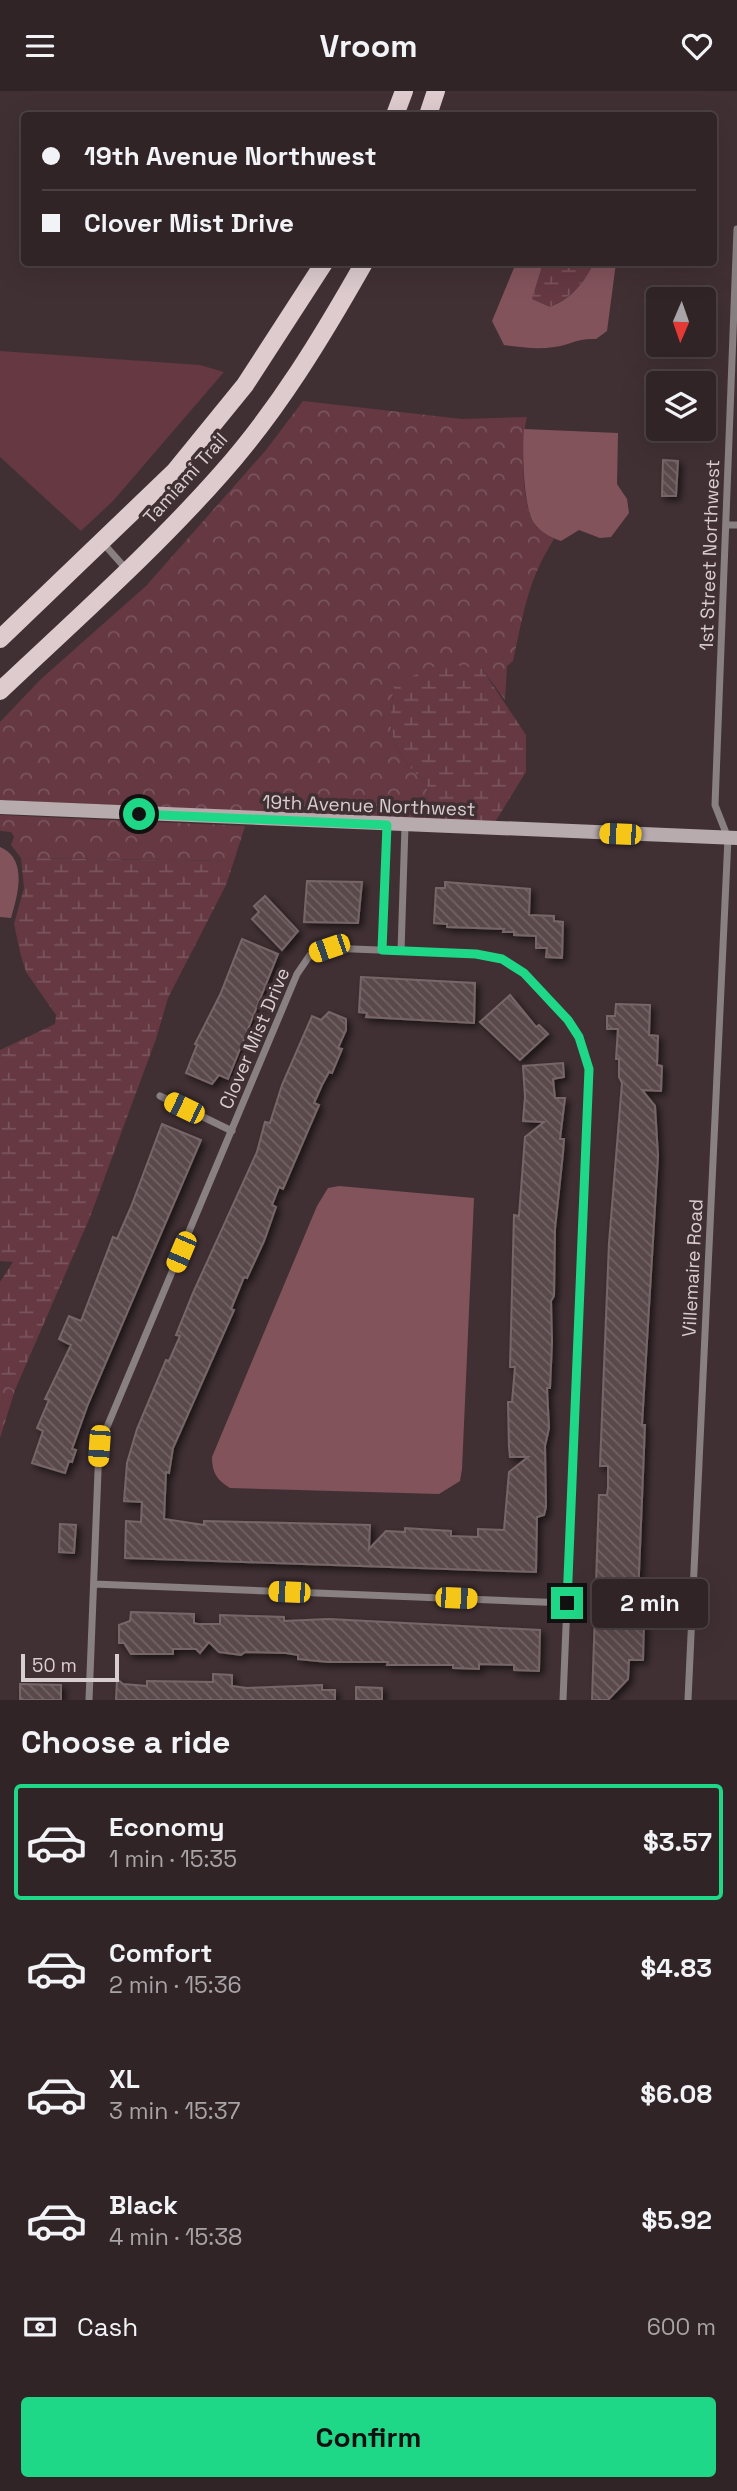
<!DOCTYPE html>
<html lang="en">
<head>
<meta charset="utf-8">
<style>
	body { margin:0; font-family:"Space Grotesk",sans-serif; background:#3c3032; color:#f1f3f6; height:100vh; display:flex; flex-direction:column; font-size:26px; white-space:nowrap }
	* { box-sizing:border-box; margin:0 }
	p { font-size:23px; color:#a8a4a7 }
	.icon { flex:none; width:38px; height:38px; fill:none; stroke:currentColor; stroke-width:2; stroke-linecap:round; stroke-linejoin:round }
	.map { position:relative; height:1609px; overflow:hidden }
	.sheet { display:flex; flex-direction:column; background:#302426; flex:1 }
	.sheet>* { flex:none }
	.top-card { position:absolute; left:21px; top:21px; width:696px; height:154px; border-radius:7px; box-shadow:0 7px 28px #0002,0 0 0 2px #4b4143; display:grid; align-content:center; height:154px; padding:0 21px; background:#302426 }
	.needle { width:46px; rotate:182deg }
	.tools { position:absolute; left:646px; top:196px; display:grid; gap:14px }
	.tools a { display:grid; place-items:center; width:70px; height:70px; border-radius:7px; background:#302426; box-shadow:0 7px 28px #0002,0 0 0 2px #4b4143; font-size:35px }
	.scale { position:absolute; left:21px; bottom:18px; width:98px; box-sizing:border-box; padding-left:7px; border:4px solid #d8ced0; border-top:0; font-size:19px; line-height:24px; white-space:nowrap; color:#d8ced0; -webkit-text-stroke:5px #403033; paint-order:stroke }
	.end { position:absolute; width:32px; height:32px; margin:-16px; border:9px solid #1fd887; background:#111; box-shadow:0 0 0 4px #111 }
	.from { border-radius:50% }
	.bubble { position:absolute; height:49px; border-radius:7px; background:#302426; box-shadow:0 7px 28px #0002,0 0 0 2px #4b4143; font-size:23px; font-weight:700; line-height:49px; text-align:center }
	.car { position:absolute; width:21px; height:42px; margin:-21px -10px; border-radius:9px; box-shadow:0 0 5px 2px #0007; background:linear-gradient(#f5c518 24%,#345 0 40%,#f5c518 0 76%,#345 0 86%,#f5c518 0) }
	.top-card b { display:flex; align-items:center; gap:24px; height:66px; font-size:26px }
	.top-card b+b { border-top:2px solid #4b4143 }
	.top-card i { width:18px; height:18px; background:#f1f3f6 }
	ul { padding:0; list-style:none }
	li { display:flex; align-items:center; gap:21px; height:116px; margin:0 14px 10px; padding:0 7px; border:4px solid transparent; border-radius:7px }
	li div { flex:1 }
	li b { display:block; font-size:26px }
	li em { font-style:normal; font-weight:700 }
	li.current { border-color:#1fd887 }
	li>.icon { width:63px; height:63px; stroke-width:1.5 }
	h2 { padding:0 21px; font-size:32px; line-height:84px }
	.pay { display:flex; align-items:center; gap:18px; height:77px; padding:0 21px; font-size:26px }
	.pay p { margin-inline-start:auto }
	.button { display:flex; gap:14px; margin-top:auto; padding:14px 21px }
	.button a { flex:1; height:80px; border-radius:7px; background:#1fd887; color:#111; font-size:28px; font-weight:700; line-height:80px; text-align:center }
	header { display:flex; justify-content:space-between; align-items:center; height:91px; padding:0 21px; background:#302426; font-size:32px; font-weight:700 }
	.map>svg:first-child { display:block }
</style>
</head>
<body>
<header><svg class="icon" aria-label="menu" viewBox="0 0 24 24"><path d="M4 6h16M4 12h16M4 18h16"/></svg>Vroom<svg class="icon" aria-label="heart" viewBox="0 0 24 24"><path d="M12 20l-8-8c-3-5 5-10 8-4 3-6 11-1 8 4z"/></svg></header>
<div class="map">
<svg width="737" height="1609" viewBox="0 0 737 1609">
	<defs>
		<pattern id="forest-crowns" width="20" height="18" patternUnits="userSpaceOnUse" patternTransform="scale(1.75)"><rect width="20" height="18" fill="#653842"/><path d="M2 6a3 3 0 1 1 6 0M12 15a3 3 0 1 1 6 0" fill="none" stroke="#7a545c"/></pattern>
		<pattern id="wetland-marsh" width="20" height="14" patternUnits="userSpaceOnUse" patternTransform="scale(1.75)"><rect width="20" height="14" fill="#653842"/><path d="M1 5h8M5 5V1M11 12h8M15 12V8" fill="none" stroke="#7a545c"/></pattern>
		<pattern id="building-back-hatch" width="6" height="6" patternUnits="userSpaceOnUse" patternTransform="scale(1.75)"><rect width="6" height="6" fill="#5a4a4c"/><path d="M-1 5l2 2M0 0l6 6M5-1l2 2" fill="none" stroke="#716365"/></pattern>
		<filter id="shadow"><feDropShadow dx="3.5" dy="3.5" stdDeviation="3.5" flood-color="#0009"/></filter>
	</defs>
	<rect width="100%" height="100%" fill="#403033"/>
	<!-- grass -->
	<path fill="#653842" d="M0,260L200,274L224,281L113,410L81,440L0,366Z"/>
	<!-- forest -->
	<path fill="url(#forest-crowns)" d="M303,310L462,328L527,326C521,348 521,410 533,430C537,439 545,443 554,448C527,491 524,521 513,570L507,575L505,609L482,578L394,595C387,645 390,659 427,693L428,728L0,709V631L41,588L146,495L266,359Z
		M0,724L245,735L234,770L21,767L11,754L14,746L11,741L0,740Z
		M0,1290L15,1299L0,1347Z"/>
	<!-- wetland -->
	<path fill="url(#wetland-marsh)" d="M543,172H594C583,193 572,206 550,216L532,208Z
		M456,574L482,578L526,644V681L495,731L428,728L427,693C390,659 387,645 394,595L430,576Z
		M21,767L234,770L226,794L168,907L156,948L90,1126L15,1299L0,1290V1191L13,1171L0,1170V959L55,933L56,924L26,881L21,865L14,833L24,797Z"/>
	<!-- water -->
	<path fill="#83535c" d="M516,172H543L532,208L550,216C572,207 583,193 594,172H616L607,240L596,248C576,247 571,254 554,256C537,259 520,256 504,254L492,230Z
		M524,338L618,342L617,393L627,408L629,422L611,446L600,447L579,439L561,450C550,446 541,442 534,432C523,416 522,357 524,338Z
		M0,756C28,768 18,803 11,827L0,826Z
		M339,1095L474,1107L462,1378L460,1390L439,1403L230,1397C217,1389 212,1382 212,1366L317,1115L328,1097Z"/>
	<!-- building -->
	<path fill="url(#building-back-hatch)" stroke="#776668" stroke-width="2" filter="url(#shadow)" d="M663,369L678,370L676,405H662Z
		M307,790L362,791L358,832L304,831Z
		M445,791L530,798L529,824L554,825V830L563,831L562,867L546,866L547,857H536V845L514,844V841H503L504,838L447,836V833L434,832L436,797H445Z
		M265,805L298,840L282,859L252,828L259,821L254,815Z
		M242,848L278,863L228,988L219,984L212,993L186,982L197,954L195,953L220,904Z
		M361,886L475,892L474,932L366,926L367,922L359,921Z
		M510,904L536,936L539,934L548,943L520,969L480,931Z
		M616,913L650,914L649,944L658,945L657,974L662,975L661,1000L642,999L655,1015L658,1065L642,1334H645L637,1531L644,1532L643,1569H629L628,1588L608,1609H592L599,1404H607L608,1397V1375H600L609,1152L622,992L619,986V968H616L618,938H607V925H615Z
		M329,921L346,928V939L338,957L342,958L332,982L329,981L322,994L314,1012L319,1014L309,1037L283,1098L279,1096L272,1114L276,1116L264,1150L247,1187L244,1186L231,1218L234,1219L173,1357L169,1382L166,1381L164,1428L204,1434V1430L370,1434L369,1458L386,1440L405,1441V1437L451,1440V1445L478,1446V1438L504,1439L509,1381L528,1366H510L509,1356L508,1311H512L515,1276H510L514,1124L519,1125L525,1046L544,1031L523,1030L525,1006L523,975L563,972L564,986L553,988L555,1007H565L560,1048H564L563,1062L555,1138L554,1205L551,1210L552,1251L550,1297H547L549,1337L545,1355L546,1416L544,1424L537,1426L536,1481L125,1467L126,1430L141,1431L142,1411L124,1410L127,1372L137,1338L166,1269L169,1270L180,1245L176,1244L193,1202L257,1061L265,1031L270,1032L282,994L312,925L321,929Z
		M162,1033L201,1049L88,1313L72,1358L76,1359L72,1371L69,1370L65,1382L32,1372L43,1340L37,1337L49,1309L45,1308L71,1254L59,1248L69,1225L81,1230L113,1146L117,1148L131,1116Z
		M60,1433L76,1434L74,1462L59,1461Z
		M131,1521L194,1523V1532L198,1533H220V1524L284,1526V1530L329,1528L540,1539L539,1580L514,1579V1574L479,1573V1578L453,1577V1574H387L388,1571H328L298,1568V1564L286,1562L245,1561L241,1564L219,1561L209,1551L200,1562L196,1558H173V1563H131L124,1552H119V1534L130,1530Z
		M213,1583L232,1584V1595L247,1597L322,1594V1599H335V1609H116L117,1588L123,1593L147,1595V1590L213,1591Z
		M20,1593L61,1594V1609H20Z
		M356,1596L382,1597V1609H356Z"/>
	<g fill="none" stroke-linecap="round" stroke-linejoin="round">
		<!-- street -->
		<path stroke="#898082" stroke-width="7" d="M726,434H737
			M103,452L127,479
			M382,859L387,734
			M401,860L405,735
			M160,1005L232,1040
			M94,1493L567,1512
			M89,1609L99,1355L297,883L310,864L329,857L476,863L502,868L524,882L568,929L579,946L589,978L563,1609
			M688,1609L728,747L715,714L737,138"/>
		<!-- secondary -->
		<path stroke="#b8abad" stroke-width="14" d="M0,716L737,747"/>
		<!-- primary -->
		<path stroke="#ddcbce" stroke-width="18" d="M395,24L404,0
			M428,24L436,0
			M0,548L175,380L245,294L324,172
			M0,600C75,529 153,460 221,383C278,319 322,246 364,172"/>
	</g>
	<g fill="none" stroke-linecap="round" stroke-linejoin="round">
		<!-- route -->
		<path stroke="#1fd887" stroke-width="9" d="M139,723L387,734L382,859L476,863L502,868L524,882L568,929L579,946L589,978L567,1512"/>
	</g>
	<g text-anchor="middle" stroke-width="7" stroke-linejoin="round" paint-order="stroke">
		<!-- street labels -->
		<g font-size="19" fill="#d8ced0" stroke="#403033">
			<text transform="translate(185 387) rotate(-48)" y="7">Tamiami Trail</text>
			<text transform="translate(709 464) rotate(-88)" y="7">1st Street Northwest</text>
			<text transform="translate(369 714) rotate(2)" y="7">19th Avenue Northwest</text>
			<text transform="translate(254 947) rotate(-67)" y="7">Clover Mist Drive</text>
			<text transform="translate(692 1177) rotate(-87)" y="7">Villemaire Road</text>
		</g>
	</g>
</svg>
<div class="tools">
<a><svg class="needle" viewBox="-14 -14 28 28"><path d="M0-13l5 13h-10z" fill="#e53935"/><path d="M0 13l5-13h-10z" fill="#a8a4a7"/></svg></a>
<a><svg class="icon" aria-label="layers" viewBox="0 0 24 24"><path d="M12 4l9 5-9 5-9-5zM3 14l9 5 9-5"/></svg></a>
</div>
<div class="scale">50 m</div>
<i class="end from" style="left:139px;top:723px"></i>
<i class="end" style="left:567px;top:1512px"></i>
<div class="bubble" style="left:592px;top:1488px;width:116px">2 min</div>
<i class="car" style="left:620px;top:743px;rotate:272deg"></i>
<i class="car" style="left:329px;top:857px;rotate:251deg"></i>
<i class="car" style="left:184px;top:1017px;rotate:296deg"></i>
<i class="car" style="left:181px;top:1161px;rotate:203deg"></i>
<i class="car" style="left:99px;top:1355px;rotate:184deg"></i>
<i class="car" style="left:289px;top:1501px;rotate:272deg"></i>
<i class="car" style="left:456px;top:1507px;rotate:92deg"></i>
<div class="top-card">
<b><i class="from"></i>19th Avenue Northwest</b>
<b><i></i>Clover Mist Drive</b>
</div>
</div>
<section class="sheet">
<h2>Choose a ride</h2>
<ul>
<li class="current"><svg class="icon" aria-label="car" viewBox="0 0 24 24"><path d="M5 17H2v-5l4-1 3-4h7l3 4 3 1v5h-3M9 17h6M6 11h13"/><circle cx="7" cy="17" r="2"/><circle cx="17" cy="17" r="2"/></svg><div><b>Economy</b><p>1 min · 15:35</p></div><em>$3.57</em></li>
<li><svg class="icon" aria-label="car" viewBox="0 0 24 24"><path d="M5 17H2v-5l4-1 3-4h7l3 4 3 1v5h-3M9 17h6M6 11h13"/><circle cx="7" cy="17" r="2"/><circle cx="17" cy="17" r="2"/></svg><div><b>Comfort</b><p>2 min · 15:36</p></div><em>$4.83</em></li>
<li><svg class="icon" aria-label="car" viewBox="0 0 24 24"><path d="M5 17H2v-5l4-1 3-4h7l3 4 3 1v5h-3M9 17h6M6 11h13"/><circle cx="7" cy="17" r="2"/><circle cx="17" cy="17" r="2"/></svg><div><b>XL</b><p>3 min · 15:37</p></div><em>$6.08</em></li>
<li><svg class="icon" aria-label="car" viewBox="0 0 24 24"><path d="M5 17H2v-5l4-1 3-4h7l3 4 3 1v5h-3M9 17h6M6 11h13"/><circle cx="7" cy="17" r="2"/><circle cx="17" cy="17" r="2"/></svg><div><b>Black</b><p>4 min · 15:38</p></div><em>$5.92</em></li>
</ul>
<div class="pay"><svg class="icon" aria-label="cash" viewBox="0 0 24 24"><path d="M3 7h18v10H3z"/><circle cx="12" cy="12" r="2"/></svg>Cash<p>600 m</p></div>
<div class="button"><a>Confirm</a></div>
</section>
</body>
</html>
